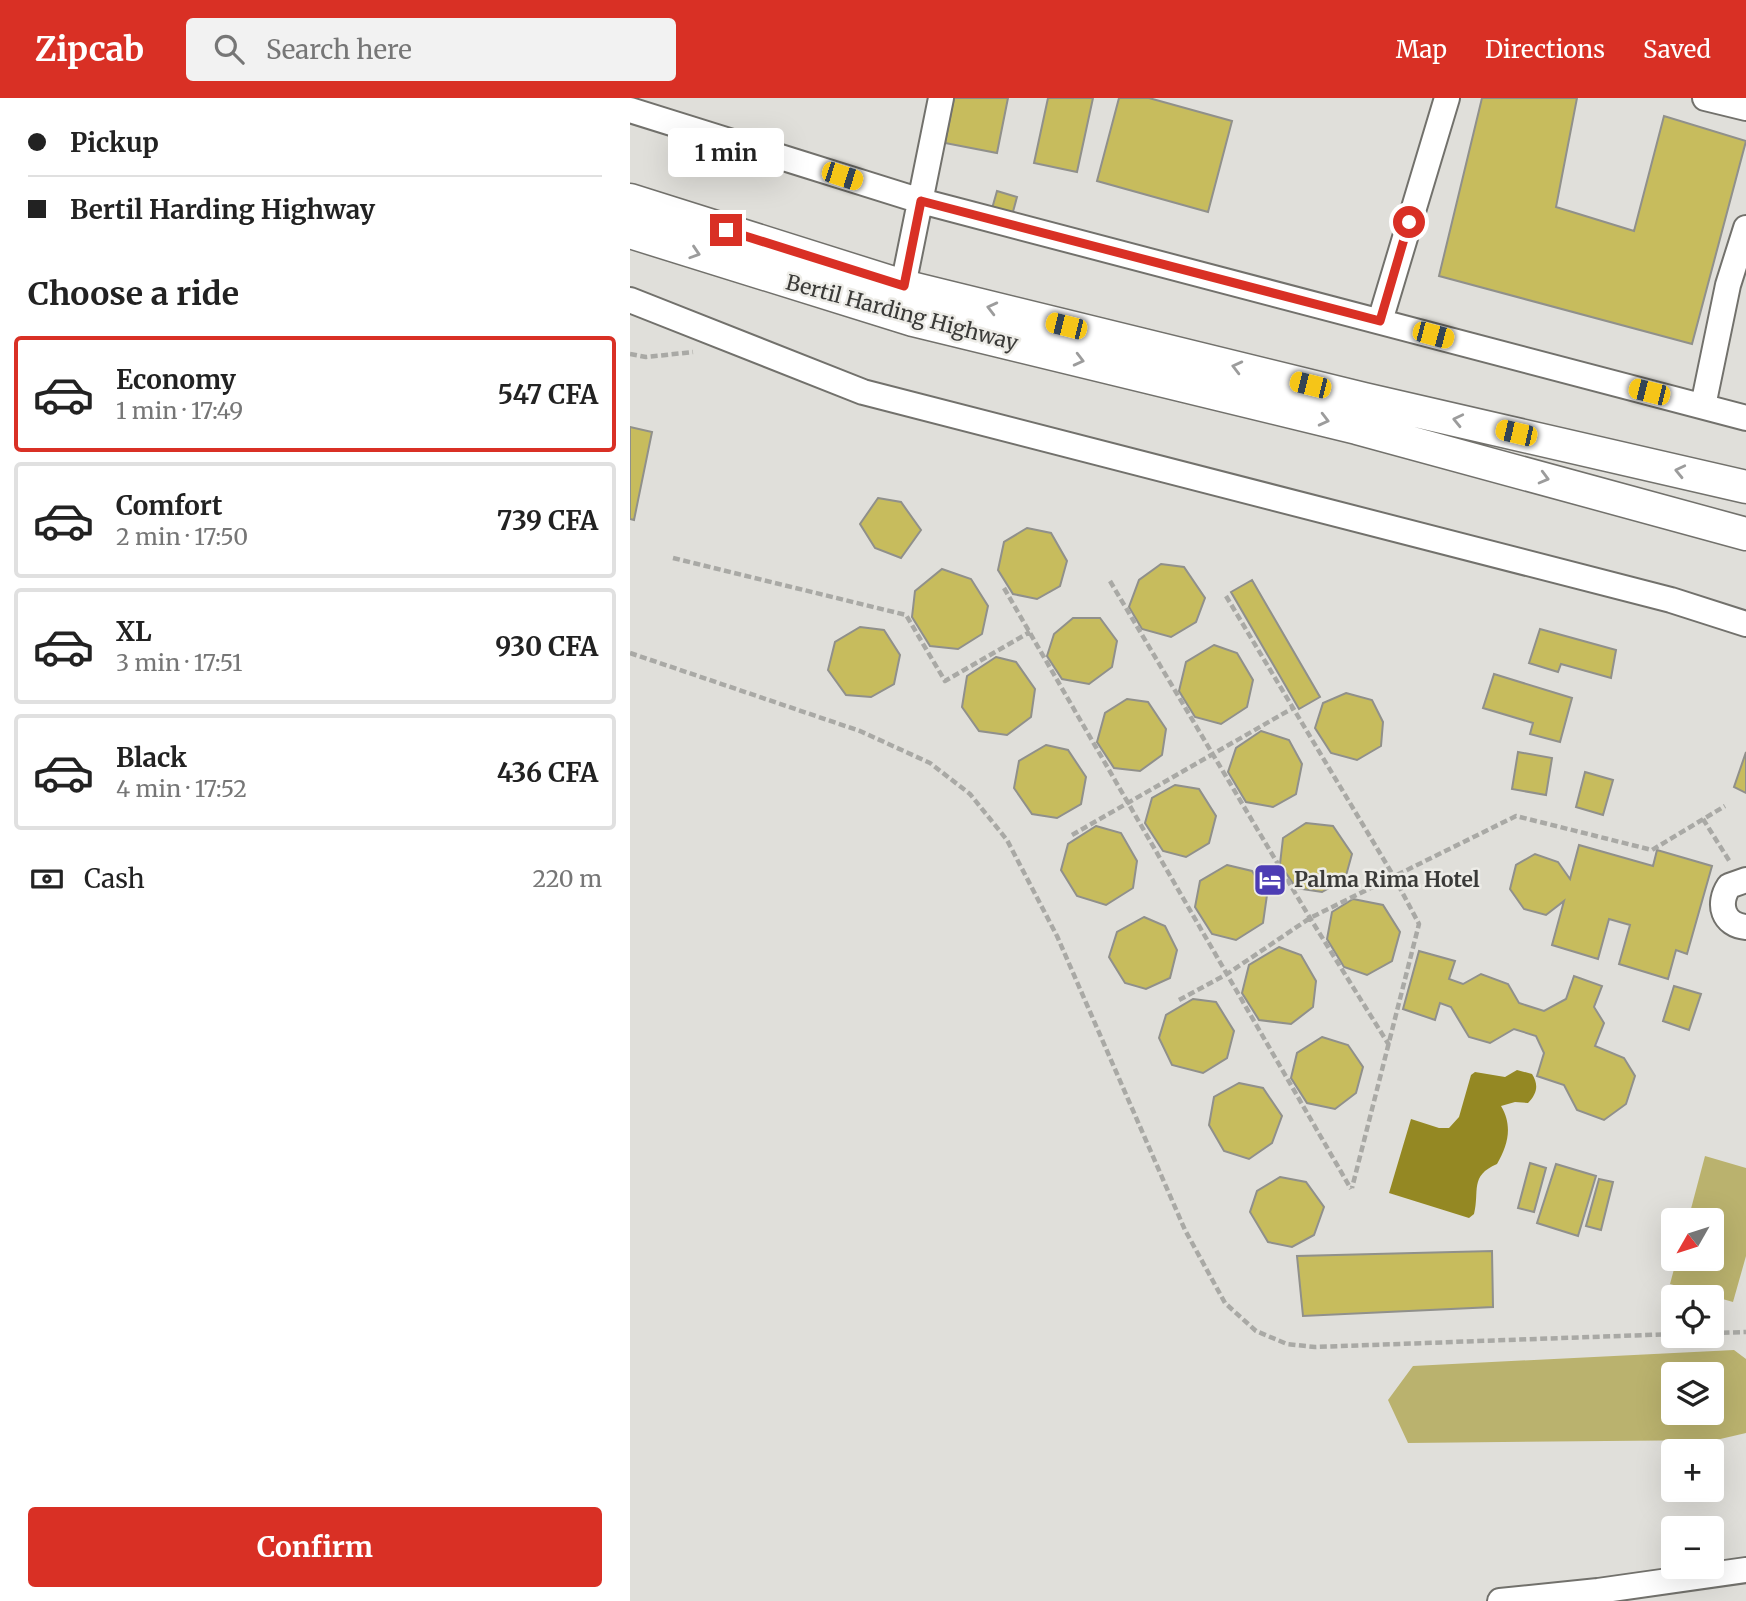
<!DOCTYPE html>
<html lang="en">
<head>
<meta charset="utf-8">
<style>
	body { margin:0; font-family:Merriweather,serif; background:#f2f2f2; color:#222; height:100vh; display:flex; flex-direction:column; font-size:26px; white-space:nowrap }
	* { box-sizing:border-box; margin:0 }
	p { font-size:23px; color:#767676 }
	.icon { flex:none; width:38px; height:38px; fill:none; stroke:currentColor; stroke-width:2; stroke-linecap:round; stroke-linejoin:round }
	.map { position:relative; flex:1; overflow:hidden }
	.panel { display:flex; flex-direction:column; background:#fff; width:630px }
	.panel>* { flex:none }
	.top-card { display:grid; align-content:center; height:154px; padding:0 28px; background:#fff }
	.needle { width:46px; rotate:231deg }
	.tools { position:absolute; left:1031px; top:1110px; display:grid; gap:14px }
	.tools a { display:grid; place-items:center; width:63px; height:63px; border-radius:7px; background:#fff; box-shadow:0 7px 28px #0002; font-size:35px }
	.end { position:absolute; width:32px; height:32px; margin:-16px; border:9px solid #d93025; background:#fff; box-shadow:0 0 0 4px #fff }
	.from { border-radius:50% }
	.bubble { position:absolute; height:49px; border-radius:7px; background:#fff; box-shadow:0 7px 28px #0002; font-size:23px; font-weight:700; line-height:49px; text-align:center }
	.car { position:absolute; width:21px; height:42px; margin:-21px -10px; border-radius:9px; box-shadow:0 0 5px 2px #0007; background:linear-gradient(#f5c518 24%,#345 0 40%,#f5c518 0 76%,#345 0 86%,#f5c518 0) }
	.top-card b { display:flex; align-items:center; gap:24px; height:66px; font-size:26px }
	.top-card b+b { border-top:2px solid #e0e0e0 }
	.top-card i { width:18px; height:18px; background:#222 }
	ul { padding:0; list-style:none }
	li { display:flex; align-items:center; gap:21px; height:116px; margin:0 14px 10px; padding:0 14px; border:4px solid #e0e0e0; border-radius:7px }
	li div { flex:1 }
	li b { display:block; font-size:26px }
	li em { font-style:normal; font-weight:700 }
	li.current { border-color:#d93025 }
	li>.icon { width:63px; height:63px; stroke-width:1.5 }
	h2 { padding:0 28px; font-size:32px; line-height:84px }
	.pay { display:flex; align-items:center; gap:18px; height:77px; padding:0 28px; font-size:26px }
	.pay p { margin-inline-start:auto }
	.primary-button { display:flex; gap:14px; margin-top:auto; padding:14px 28px }
	.primary-button a { flex:1; height:80px; border-radius:7px; background:#d93025; color:#fff; font-size:28px; font-weight:700; line-height:80px; text-align:center }
	header { display:flex; align-items:center; gap:42px; box-sizing:border-box; height:98px; padding:0 35px; background:#d93025; color:#fff }
	header strong { font-size:33px }
	nav { display:flex; gap:38px; margin-inline-start:auto; font-size:24px }
	.search { width:490px; height:63px; background:#f2f2f2; display:flex; align-items:center; gap:18px; box-sizing:border-box; padding:0 24px; border-radius:7px; color:#767676; font-size:26px }
	main { display:flex; flex:1; min-height:0 }
	.map>svg:first-child { display:block }
</style>
</head>
<body>
<header>
<strong>Zipcab</strong>
<div class="search"><svg class="icon" aria-label="search" viewBox="0 0 24 24"><circle cx="10" cy="10" r="6"/><path d="M15 15l6 6"/></svg>Search here</div>
<nav><a>Map</a><a>Directions</a><a>Saved</a></nav>
</header>
<main>
<section class="panel">
<div class="top-card">
<b><i class="from"></i>Pickup</b>
<b><i></i>Bertil Harding Highway</b>
</div>
<h2>Choose a ride</h2>
<ul>
<li class="current"><svg class="icon" aria-label="car" viewBox="0 0 24 24"><path d="M5 17H2v-5l4-1 3-4h7l3 4 3 1v5h-3M9 17h6M6 11h13"/><circle cx="7" cy="17" r="2"/><circle cx="17" cy="17" r="2"/></svg><div><b>Economy</b><p>1 min · 17:49</p></div><em>547 CFA</em></li>
<li><svg class="icon" aria-label="car" viewBox="0 0 24 24"><path d="M5 17H2v-5l4-1 3-4h7l3 4 3 1v5h-3M9 17h6M6 11h13"/><circle cx="7" cy="17" r="2"/><circle cx="17" cy="17" r="2"/></svg><div><b>Comfort</b><p>2 min · 17:50</p></div><em>739 CFA</em></li>
<li><svg class="icon" aria-label="car" viewBox="0 0 24 24"><path d="M5 17H2v-5l4-1 3-4h7l3 4 3 1v5h-3M9 17h6M6 11h13"/><circle cx="7" cy="17" r="2"/><circle cx="17" cy="17" r="2"/></svg><div><b>XL</b><p>3 min · 17:51</p></div><em>930 CFA</em></li>
<li><svg class="icon" aria-label="car" viewBox="0 0 24 24"><path d="M5 17H2v-5l4-1 3-4h7l3 4 3 1v5h-3M9 17h6M6 11h13"/><circle cx="7" cy="17" r="2"/><circle cx="17" cy="17" r="2"/></svg><div><b>Black</b><p>4 min · 17:52</p></div><em>436 CFA</em></li>
</ul>
<div class="pay"><svg class="icon" aria-label="cash" viewBox="0 0 24 24"><path d="M3 7h18v10H3z"/><circle cx="12" cy="12" r="2"/></svg>Cash<p>220 m</p></div>
<div class="primary-button"><a>Confirm</a></div>
</section>
<div class="map">
<svg width="1116" height="1503" viewBox="0 0 1116 1503">
	<rect width="100%" height="100%" fill="#e0dfda"/>
	<!-- green -->
	<path fill="#bab26e" fill-rule="evenodd" d="M1075,1058L1116,1070V1158L1103,1204L1040,1186L1047,1160H1082V1122H1058Z
		M1104,1252L1116,1261V1335L1086,1342L778,1345L758,1302L783,1268ZM1043,1276H1082V1314H1043Z"/>
	<!-- water -->
	<path fill="#948823" d="M887,972L902,976C909,987 907,996 898,1005L885,1004L871,1008C883,1028 878,1047 867,1066C839,1078 850,1093 844,1116L839,1120L759,1095L781,1021L809,1030H819L829,1019L841,977L845,974L875,979Z"/>
	<!-- building -->
	<path fill="#c7bc5d" stroke="#90908b" stroke-width="2" d="M324,0H378L367,55L315,45Z
		M418,0H463L447,74L404,65Z
		M489,0H519L602,23L578,114L467,83Z
		M852,0H947L926,109L1004,133L1034,18L1116,43L1062,246L809,178Z
		M367,93L387,99L381,121L361,114Z
		M0,329L22,334L4,422L0,421Z
		M248,400L271,404L291,432L271,460L245,450L230,426Z
		M397,430L421,435L437,463L430,488L407,501L383,496L368,472L374,444Z
		M531,466L554,469L575,500L566,524L541,539L512,531L499,509L509,482Z
		M312,471L341,481L358,508L352,536L328,551L300,548L282,519L285,493Z
		M622,482L690,599L669,611L601,494Z
		M443,520H470L487,543L482,569L459,586L432,581L417,558L424,536Z
		M230,529L254,532L270,557L264,586L241,599L216,597L198,572L205,544Z
		M910,531L986,552L981,580L931,566L928,574L899,565Z
		M584,547L607,555L623,582L617,609L591,626L565,619L549,593L556,564Z
		M366,559L386,564L405,591L401,619L377,637L349,633L332,609L337,578Z
		M864,576L942,600L930,644L900,636L903,625L853,610Z
		M716,595L742,602L753,624L751,648L727,662L701,655L685,630L693,605Z
		M497,601L518,604L536,631L532,657L510,673L484,670L467,644L475,615Z
		M631,633L659,642L672,666L666,696L643,709L616,704L598,674L606,650Z
		M416,647L438,652L456,679L451,706L427,720L402,716L384,690L389,663Z
		M888,654L922,660L916,697L882,691Z
		M1116,654V695L1104,689Z
		M955,674L983,682L973,717L946,709Z
		M545,687L569,691L586,718L579,745L556,759L533,753L515,725L522,700Z
		M676,725L703,728L722,756L715,781L692,794L666,790L650,766L653,740Z
		M466,728L491,735L507,763L503,790L476,807L447,798L431,772L438,746Z
		M949,747L1023,768L1027,752L1082,768L1057,856L1046,852L1038,881L989,866L1000,827L979,821L968,861L922,847L934,803L916,817L894,811L880,791L886,767L905,756L928,764L940,781Z
		M597,767L622,773L637,797L633,825L606,842L582,836L565,809L570,783Z
		M723,801L753,807L770,834L762,863L737,877L714,869L697,841L702,814Z
		M514,819L535,828L547,852L540,880L516,891L495,885L479,859L487,834Z
		M649,849L671,857L686,883L683,909L661,926L629,922L612,895L619,867Z
		M789,853L825,863L819,881L833,886L851,876L878,886L889,905L914,913L936,901L944,878L972,888L964,909L974,925L965,948L994,960L1005,978L996,1006L974,1022L947,1012L934,987L907,978L914,955L906,938L884,931L860,945L839,939L821,909L810,905L805,922L773,911Z
		M1044,888L1071,896L1059,932L1033,923Z
		M563,901L586,904L604,933L597,960L573,975L542,967L529,940L536,917Z
		M692,939L718,947L733,969L726,995L705,1011L677,1005L661,980L667,955Z
		M609,985L633,990L652,1018L642,1045L619,1061L594,1053L579,1027L584,999Z
		M900,1065L916,1070L904,1114L888,1110Z
		M926,1066L966,1078L948,1138L907,1125Z
		M650,1079L676,1084L694,1109L684,1137L662,1149L638,1144L620,1114L627,1093Z
		M969,1081L983,1084L971,1132L956,1128Z
		M862,1153L863,1209L673,1218L667,1158Z"/>
	<g fill="none" stroke-linecap="round" stroke-linejoin="round">
		<defs>
			<path id="minor" d="M1075,0L1116,10
				M0,12L291,103L1116,320
				M273,188L311,0
				M0,202L233,294L1041,502L1116,526
				M750,223L817,0
				M1073,308L1098,187L1116,130
				M1116,782L1099,788C1087,806 1093,827 1116,829
				M870,1503L968,1493L1116,1472"/>
			<path id="major" d="M0,102L273,188L734,301L1116,389
				M0,134L283,222L727,330L1116,436"/>
		</defs>
		<!-- minor casing -->
		<use href="#minor" stroke="#72716c" stroke-width="28"/>
		<!-- major casing -->
		<use href="#major" stroke="#72716c" stroke-width="35"/>
		<!-- path -->
		<path stroke="#a9a9a5" stroke-width="4.5" stroke-dasharray="7 3.5" stroke-linecap="butt" d="M0,256L16,259L63,254
			M43,460L276,517L315,583L400,534
			M480,483L680,820L759,947
			M374,490L721,1091
			M596,498L763,777L789,826L722,1090
			M0,555L230,633L300,665L340,696L377,742L427,838L555,1132L595,1205L626,1233L657,1246L685,1249L1043,1236
			M1073,721L1100,764
			M442,737L663,610
			M549,902L597,876L680,820L886,718L1022,752L1095,708
			M1082,1235L1116,1234"/>
		<!-- minor -->
		<use href="#minor" stroke="#fff" stroke-width="24"/>
		<!-- major -->
		<use href="#major" stroke="#fff" stroke-width="32"/>
	</g>
	<!-- one-way arrows -->
	<defs><path id="oneway-chevron" d="M-2-3.5L2.5 0L-2 3.5" fill="none" stroke-width="1.6" stroke-linecap="round" stroke-linejoin="round" transform="scale(1.75)"/></defs>
	<g stroke="#9c9c9c">
		<use href="#oneway-chevron" transform="translate(65 155) rotate(18)"/>
		<use href="#oneway-chevron" transform="translate(362 210) rotate(-166)"/>
		<use href="#oneway-chevron" transform="translate(449 262) rotate(14)"/>
		<use href="#oneway-chevron" transform="translate(607 269) rotate(-166)"/>
		<use href="#oneway-chevron" transform="translate(694 322) rotate(14)"/>
		<use href="#oneway-chevron" transform="translate(828 322) rotate(-167)"/>
		<use href="#oneway-chevron" transform="translate(1050 373) rotate(-167)"/>
		<use href="#oneway-chevron" transform="translate(914 380) rotate(15)"/>
	</g>
	<g fill="none" stroke-linecap="round" stroke-linejoin="round">
		<!-- route -->
		<path stroke="#d93025" stroke-width="9" d="M96,132L274,188L291,103L750,223L779,124"/>
	</g>
	<!-- icons -->
	<defs>
		<symbol id="hotel-square" viewBox="-11 -11 22 22"><rect x="-9" y="-9" width="18" height="18" rx="4" fill="#4d3db4" stroke="#edece7"/><path d="M-6-4.5h1.5V1H6V5H4.5V3h-9V5H-6ZM-4 0a1.8 1.8 0 1 1 3.6 0ZM.5 0V-2.5h3Q6-2.5 6 0Z" fill="#fff"/></symbol>
	</defs>
	<g fill-rule="evenodd">
		<use href="#hotel-square" x="621" y="763" width="38" height="38"/>
	</g>
	<g text-anchor="middle" stroke-width="5" stroke-linejoin="round" paint-order="stroke">
		<!-- street labels -->
		<g font-size="21" fill="#3a3a38" stroke="#edece7">
			<text transform="translate(272 215) rotate(15)" y="7">Bertil Harding Highway</text>
		</g>
		<!-- poi labels -->
		<g font-size="21" font-weight="bold" fill="#3a3a38" stroke="#edece7" text-anchor="start">
			<text x="664" y="789">Palma Rima Hotel</text>
		</g>
	</g>
</svg>
<div class="tools">
<a><svg class="needle" viewBox="-14 -14 28 28"><path d="M0-13l5 13h-10z" fill="#e53935"/><path d="M0 13l5-13h-10z" fill="#767676"/></svg></a>
<a><svg class="icon" aria-label="locate" viewBox="0 0 24 24"><circle cx="12" cy="12" r="6"/><path d="M12 2v4M12 18v4M2 12h4M18 12h4"/></svg></a>
<a><svg class="icon" aria-label="layers" viewBox="0 0 24 24"><path d="M12 4l9 5-9 5-9-5zM3 14l9 5 9-5"/></svg></a>
<a>+</a>
<a>−</a>
</div>
<i class="end from" style="left:779px;top:124px"></i>
<i class="end" style="left:96px;top:132px"></i>
<div class="bubble" style="left:38px;top:30px;width:116px">1 min</div>
<i class="car" style="left:212px;top:78px;rotate:108deg"></i>
<i class="car" style="left:436px;top:228px;rotate:284deg"></i>
<i class="car" style="left:803px;top:237px;rotate:105deg"></i>
<i class="car" style="left:680px;top:287px;rotate:284deg"></i>
<i class="car" style="left:1019px;top:294px;rotate:284deg"></i>
<i class="car" style="left:886px;top:335px;rotate:283deg"></i>
</div>
</main>
</body>
</html>
